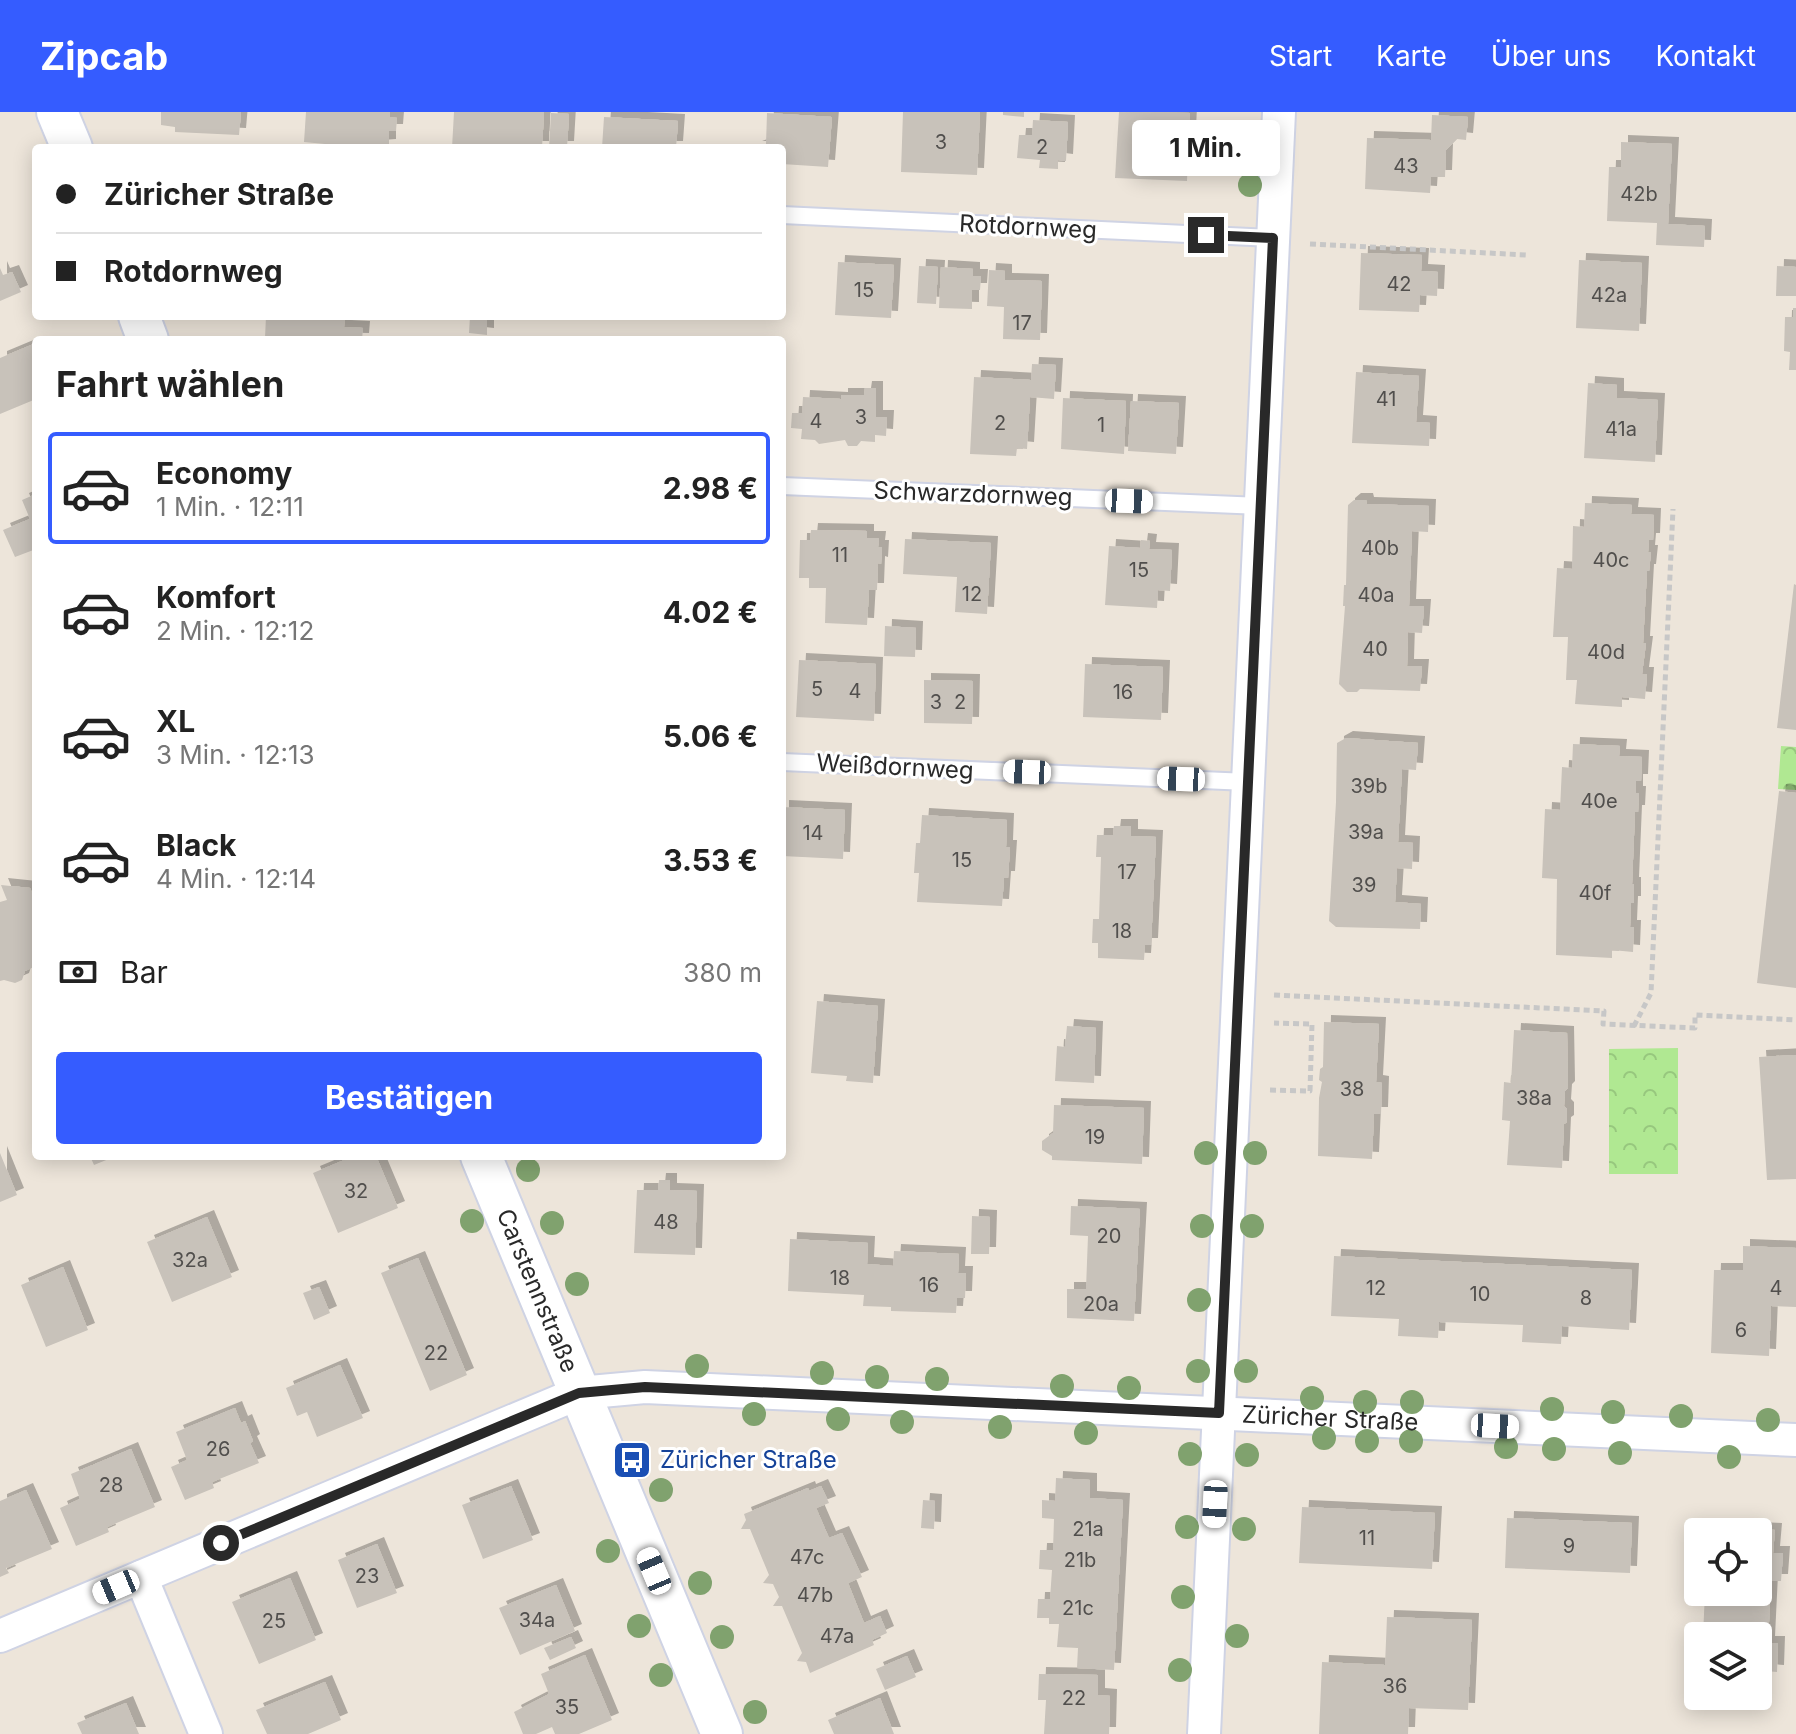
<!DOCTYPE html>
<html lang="de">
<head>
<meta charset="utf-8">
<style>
	body { margin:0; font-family:Inter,sans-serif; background:#f6f6f6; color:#222; height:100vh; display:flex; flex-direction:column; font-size:30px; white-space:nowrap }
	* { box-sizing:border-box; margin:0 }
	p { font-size:26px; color:#767676 }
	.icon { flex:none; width:44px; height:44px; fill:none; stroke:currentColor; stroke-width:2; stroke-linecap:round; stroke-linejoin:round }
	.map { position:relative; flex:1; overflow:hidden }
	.side { position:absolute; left:32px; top:224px; width:754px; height:824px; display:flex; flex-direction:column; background:#fff; border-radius:8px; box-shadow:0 4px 20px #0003 }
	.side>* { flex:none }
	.top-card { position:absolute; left:32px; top:32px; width:754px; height:176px; border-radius:8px; box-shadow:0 4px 20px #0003; display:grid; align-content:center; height:176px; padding:0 24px; background:#fff }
	.controls { position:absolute; left:1684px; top:1406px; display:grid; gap:16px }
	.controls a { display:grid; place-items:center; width:88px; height:88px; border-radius:8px; background:#fff; box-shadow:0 4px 20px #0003; font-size:40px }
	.end { position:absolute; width:36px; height:36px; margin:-18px; border:10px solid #292929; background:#fff; box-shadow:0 0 0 4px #fff }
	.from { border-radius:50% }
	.bubble { position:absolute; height:56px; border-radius:8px; background:#fff; box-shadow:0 4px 20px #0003; font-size:26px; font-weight:700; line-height:56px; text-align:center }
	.car { position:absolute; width:24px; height:48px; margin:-24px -12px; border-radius:10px; box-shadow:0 0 6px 2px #0007; background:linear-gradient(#fff 24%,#345 0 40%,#fff 0 76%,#345 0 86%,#fff 0) }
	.top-card b { display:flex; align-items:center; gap:28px; height:76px; font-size:30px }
	.top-card b+b { border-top:2px solid #e0e0e0 }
	.top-card i { width:20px; height:20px; background:#222 }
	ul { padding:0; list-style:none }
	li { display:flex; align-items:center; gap:24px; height:112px; margin:0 16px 12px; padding:0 8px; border:4px solid transparent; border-radius:8px }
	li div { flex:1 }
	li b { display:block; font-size:30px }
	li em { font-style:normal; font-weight:700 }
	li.on { border-color:#355cff }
	li>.icon { width:72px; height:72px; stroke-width:1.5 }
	h2 { padding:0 24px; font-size:36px; line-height:96px }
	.pay { display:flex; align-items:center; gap:20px; height:88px; padding:0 24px; font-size:30px }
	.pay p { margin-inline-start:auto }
	.cta { display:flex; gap:16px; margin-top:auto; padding:16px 24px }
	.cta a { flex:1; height:92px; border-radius:8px; background:#355cff; color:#fff; font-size:32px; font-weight:700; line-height:92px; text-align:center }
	header { display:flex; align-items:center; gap:48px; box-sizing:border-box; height:112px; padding:0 40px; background:#355cff; color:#fff }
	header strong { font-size:38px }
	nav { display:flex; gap:44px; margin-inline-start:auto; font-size:28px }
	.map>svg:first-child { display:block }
</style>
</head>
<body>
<header>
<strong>Zipcab</strong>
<nav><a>Start</a><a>Karte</a><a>Über uns</a><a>Kontakt</a></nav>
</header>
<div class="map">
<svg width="1796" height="1622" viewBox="0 0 1796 1622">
	<defs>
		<pattern id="park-crowns" width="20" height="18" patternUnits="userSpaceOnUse" patternTransform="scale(2)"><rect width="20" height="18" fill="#b0e892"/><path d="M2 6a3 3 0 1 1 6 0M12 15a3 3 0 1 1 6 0" fill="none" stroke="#97c77e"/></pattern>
		<filter id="shadow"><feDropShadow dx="7" dy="-7" stdDeviation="0" flood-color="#0004"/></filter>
	</defs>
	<rect width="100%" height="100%" fill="#ede5da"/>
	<!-- park -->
	<path fill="url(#park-crowns)" d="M1781,634L1796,635V678L1778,677Z
		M1678,936V1062H1609V937Z"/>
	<!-- building -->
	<path fill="#c8c2ba" filter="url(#shadow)" d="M161,0H241L239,23L175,20V15L161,13Z
		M306,0H390V5L397,6L396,19H389V34L361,36L360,33L344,32L341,36H327L325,32L304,30Z
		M454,0H544L542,36H452Z
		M903,0H980L977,63L901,60Z
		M1003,0H1024V5L1003,3Z
		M1119,0L1190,1L1187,69L1115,66Z
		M551,1L569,2L567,36H549Z
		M767,1L832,5L828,55L782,52V36H755L766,32Z
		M1432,3L1468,5L1466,28L1457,27L1446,38L1445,65H1431L1430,81L1365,77L1367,26L1431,28Z
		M604,5L678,9L676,36H602Z
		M1033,8L1068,10L1066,49L1058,48V57L1039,56L1040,48L1017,46L1019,23H1032Z
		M1621,30L1672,32L1668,112L1705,114L1704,135L1656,133L1657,111L1607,109L1609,55H1621Z
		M1361,141L1422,143L1421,159L1438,160L1437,184L1420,183L1419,200L1359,198Z
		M1579,148L1642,151L1639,219L1576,216Z
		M838,150L894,153L891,206L835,203Z
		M919,154L938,155L936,192L917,191Z
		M1777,154L1796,155V184H1776Z
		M941,155L973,157V164H981L980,178H972V197L939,196Z
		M0,156L3,163L12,160L21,180L0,189Z
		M989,158L1005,159V168L1042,169L1040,228L1003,227L1004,195L987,194Z
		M1793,196H1796V258H1789L1790,240L1784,239L1785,205H1793Z
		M266,204H345L344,215L363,216L362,228L265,226Z
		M470,204H487V223L469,221Z
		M36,231V287L0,302V246Z
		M1032,252L1056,253L1054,287L1030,285L1027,337L1017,336L1016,344L970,342L974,265L1031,268Z
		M1356,260L1419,264L1416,310L1430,311L1429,334L1352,331Z
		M1588,271L1617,273V286L1658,288L1655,350L1584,346Z
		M865,276H876V305H887L886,324L875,323V330L861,329L857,334H848L845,328L819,332L815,328L801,327L802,317L791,316L792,301H802L803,285L841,287V283H864Z
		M1063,286L1126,289L1124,342L1061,337Z
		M1131,289L1179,291L1176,342L1128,339Z
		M36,382V437L15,445L3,418L30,407L22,388Z
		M1354,388H1366L1367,392L1429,394L1428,420L1412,419L1409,494H1424L1422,521L1408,520L1407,554H1422L1420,579L1360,577L1357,580H1347L1339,572L1345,494H1343L1344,473H1346L1348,393Z
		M1585,391L1632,393L1631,402L1654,403L1653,428H1649L1648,440H1651L1649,459H1647L1643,531H1646L1642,562H1647L1645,587L1622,585V595L1575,592L1577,568H1566L1568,525H1553L1557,456L1572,457L1573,414L1584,415Z
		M811,418L867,419V426H879L878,435H882L881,452L878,451L877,478H869L867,513L825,511L826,476H809V466H799L800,428H810Z
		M905,427L991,431L987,502L955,500L957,465L903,462Z
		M1141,428L1150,429L1149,437L1172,438L1170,479L1158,478L1157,496L1105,493L1109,434L1140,436Z
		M1794,472L1796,473V618L1777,616Z
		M885,514L916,516L915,545L884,544Z
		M799,548L876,552L874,609L796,605Z
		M1085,552L1163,555L1161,608L1083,605Z
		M924,568L973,569L972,612L924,611Z
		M1346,626L1418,631L1416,658L1402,657L1398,730L1413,731L1412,757L1397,756L1395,790L1421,792L1420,817L1336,815L1329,809L1336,690L1337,631Z
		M1573,632L1620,634L1619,644L1642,645L1641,669H1636V681H1639L1638,700H1635L1632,772H1634V791H1631L1630,815H1634L1633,840L1612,838V846L1556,843L1557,767L1542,766L1545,697L1560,698L1562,655L1572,656Z
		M1779,679L1796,681V876L1757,871Z
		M782,695L845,698L843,747L782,744Z
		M922,703L1007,708L1006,735H1010L1008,766H1004L1002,794L917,790L919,761H914L916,731H920Z
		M1114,714H1131V724L1156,725L1151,833H1145L1144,848L1098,846V831H1092L1093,807H1099L1101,745H1096L1097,723H1113Z
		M1,773L30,776L36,791V854L25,859L22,868L15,871L4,868L0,869V790L7,788Z
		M817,889L878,894L873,971L846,969L847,964L811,961Z
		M1324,910L1379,912L1376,970L1382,971L1381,1002H1374L1372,1047L1318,1044L1319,986L1322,970L1319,968L1320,957L1323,955Z
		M1067,914L1096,916L1094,971L1055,969L1057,934L1065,935Z
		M1514,918L1567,921L1568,976L1565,979L1564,994L1567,997V1010L1564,1012L1562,1056L1507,1053L1510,1009L1502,1008L1504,970L1511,971Z
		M1796,943V1067L1767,1068L1759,945Z
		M1054,993L1144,996L1142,1052L1052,1048V1044L1042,1038V1029L1053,1021Z
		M0,1041L17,1083L0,1090Z
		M90,1044H116L94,1053Z
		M354,1044H376L398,1096L338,1121L313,1061Z
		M659,1068H670V1078L697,1079L695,1143L634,1141L637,1078H658Z
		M1071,1094L1140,1097L1134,1209L1067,1206V1177H1086L1087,1150L1088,1124L1070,1123Z
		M972,1104L990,1105L989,1142H971Z
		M207,1105L232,1165L172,1190L147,1130Z
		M790,1127L868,1131L867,1152L893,1154L894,1139L959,1142L958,1161H966L965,1186H957L956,1201L891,1199V1195L863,1194L864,1183L788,1179Z
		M1743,1134L1796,1136V1195L1771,1194L1769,1244L1711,1241L1714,1158H1743Z
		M1334,1144L1632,1158L1629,1218L1562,1214L1561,1232L1522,1230L1523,1213L1439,1210L1438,1226L1398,1224L1399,1207L1331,1204Z
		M418,1146L467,1263L430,1279L381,1161Z
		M63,1155L88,1218L46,1235L21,1173Z
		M319,1175L330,1201L314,1208L303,1181Z
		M340,1253L363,1306L317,1325L307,1300L297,1304L286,1276Z
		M235,1296L241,1311L245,1309L253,1329L250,1331L259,1351L212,1370L214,1376L185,1388L171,1355L187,1348L176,1320Z
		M131,1337L155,1395L107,1415L109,1420L76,1434L60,1396L80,1387L71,1362Z
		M1056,1366L1090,1368V1386L1123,1388L1114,1558L1077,1556L1078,1536L1057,1535L1059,1512H1049V1506H1037L1038,1487H1050L1052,1458L1039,1457L1040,1438H1053L1054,1407L1042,1406V1388L1055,1389Z
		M511,1374L533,1428L483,1447L462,1393Z
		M821,1374L829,1391L816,1396L829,1426L842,1421L862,1465L848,1471L864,1511L880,1504L887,1521L872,1528L874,1533L810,1561L806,1550L797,1549L802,1541L782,1494H773L779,1485L773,1472L763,1471L769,1463L750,1417H741L746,1408L744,1402L808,1376L809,1379Z
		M26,1378L52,1437L6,1456L9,1461L0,1465V1389Z
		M923,1388L935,1389L934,1417L921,1416Z
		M1302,1395L1435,1401L1432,1457L1299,1451Z
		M1507,1406L1632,1411L1630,1461L1505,1456Z
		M1708,1415L1775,1418L1773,1441H1783L1781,1469H1771L1768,1531H1778L1777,1560L1765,1559L1764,1582H1758V1524H1703L1705,1480H1758V1420H1708Z
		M377,1432L397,1481L357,1496L338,1448Z
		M290,1466L316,1528L259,1552L232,1490Z
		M556,1473L575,1519L520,1543L499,1496Z
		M1387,1505L1472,1508L1468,1598L1409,1596L1408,1622H1319L1322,1550L1385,1553Z
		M571,1525L576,1536L550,1548L544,1536Z
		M585,1543L612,1608L579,1622H555L552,1615L536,1622H523L514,1600L549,1582L541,1562Z
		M907,1544L916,1565L885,1578L876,1557Z
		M1039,1562L1098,1563V1583L1110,1584L1109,1622H1044L1046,1588H1038Z
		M325,1570L341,1608L308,1622H267L256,1598Z
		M880,1586L894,1622H834L828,1608Z
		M126,1591L139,1622H82L77,1611Z"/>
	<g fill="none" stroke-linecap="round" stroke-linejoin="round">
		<defs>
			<path id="service" d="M782,103L1273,126
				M782,374L1261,394
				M782,650L1248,670"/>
			<g id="minor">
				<path d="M141,1465L206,1622"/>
				<path id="s1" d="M0,1524L579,1281L645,1275L1796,1328"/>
				<path d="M1204,1622L1279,0"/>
			</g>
			<g id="tertiary">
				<path d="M57,0L72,36"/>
				<path d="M139,204L148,228"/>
				<path id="s2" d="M481,1044L722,1622"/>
			</g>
		</defs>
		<!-- service casing -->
		<use href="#service" stroke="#cfd3e4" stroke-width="20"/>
		<!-- minor casing -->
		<use href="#minor" stroke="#cfd3e4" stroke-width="36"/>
		<!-- tertiary casing -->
		<use href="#tertiary" stroke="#cfd3e4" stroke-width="44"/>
		<!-- path -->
		<path stroke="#c7c7c7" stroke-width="5" stroke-dasharray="6 4" stroke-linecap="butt" d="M1310,132L1527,143
			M1274,883L1604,899L1603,912L1695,916V903L1796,908
			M1634,914L1651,881L1673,397
			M1270,978L1310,979L1312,912L1274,911"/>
		<!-- service -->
		<use href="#service" stroke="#fff" stroke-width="16"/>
		<!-- minor -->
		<use href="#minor" stroke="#fff" stroke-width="32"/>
		<!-- tertiary -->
		<use href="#tertiary" stroke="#fff" stroke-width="40"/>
	</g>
	<!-- trees -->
	<g fill="#80a26e">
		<circle cx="1252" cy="36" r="12"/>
		<circle cx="1250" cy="73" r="12"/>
		<circle cx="1206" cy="1041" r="12"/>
		<circle cx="1255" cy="1041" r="12"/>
		<circle cx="528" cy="1058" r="12"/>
		<circle cx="472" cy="1109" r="12"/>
		<circle cx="552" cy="1111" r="12"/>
		<circle cx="1202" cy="1114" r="12"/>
		<circle cx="1252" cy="1114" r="12"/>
		<circle cx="577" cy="1172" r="12"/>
		<circle cx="1199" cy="1188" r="12"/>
		<circle cx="697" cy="1254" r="12"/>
		<circle cx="1198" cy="1259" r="12"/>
		<circle cx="1246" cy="1259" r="12"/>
		<circle cx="822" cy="1261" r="12"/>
		<circle cx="877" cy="1265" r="12"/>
		<circle cx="937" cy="1267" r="12"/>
		<circle cx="1062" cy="1274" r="12"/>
		<circle cx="1129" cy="1276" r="12"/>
		<circle cx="1312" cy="1286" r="12"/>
		<circle cx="1365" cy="1290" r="12"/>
		<circle cx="1412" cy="1290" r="12"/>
		<circle cx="1552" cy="1297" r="12"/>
		<circle cx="1613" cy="1300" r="12"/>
		<circle cx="754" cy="1302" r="12"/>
		<circle cx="1681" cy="1304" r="12"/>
		<circle cx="838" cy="1307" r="12"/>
		<circle cx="1768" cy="1308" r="12"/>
		<circle cx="902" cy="1310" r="12"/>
		<circle cx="1000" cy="1315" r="12"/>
		<circle cx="1086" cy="1321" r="12"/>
		<circle cx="1324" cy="1326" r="12"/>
		<circle cx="1367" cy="1329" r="12"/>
		<circle cx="1411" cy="1329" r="12"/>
		<circle cx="1506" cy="1335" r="12"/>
		<circle cx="1554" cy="1337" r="12"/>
		<circle cx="1620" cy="1341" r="12"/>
		<circle cx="1190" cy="1342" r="12"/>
		<circle cx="1247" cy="1343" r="12"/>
		<circle cx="1729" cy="1345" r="12"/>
		<circle cx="661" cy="1378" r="12"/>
		<circle cx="1187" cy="1415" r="12"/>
		<circle cx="1244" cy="1417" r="12"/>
		<circle cx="608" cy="1439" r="12"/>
		<circle cx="700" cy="1471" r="12"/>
		<circle cx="1183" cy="1485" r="12"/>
		<circle cx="639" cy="1514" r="12"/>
		<circle cx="1237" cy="1524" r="12"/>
		<circle cx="722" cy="1525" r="12"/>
		<circle cx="1180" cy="1558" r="12"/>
		<circle cx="661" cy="1563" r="12"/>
		<circle cx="755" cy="1600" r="12"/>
	</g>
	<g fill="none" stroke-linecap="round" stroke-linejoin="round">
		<!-- route -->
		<path stroke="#292929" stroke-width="10" d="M221,1431L579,1281L645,1275L1219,1301L1273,126L1206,123"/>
	</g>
	<!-- icons -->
	<defs>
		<symbol id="bus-square" viewBox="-11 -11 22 22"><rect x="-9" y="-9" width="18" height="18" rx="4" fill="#1a4fb4" stroke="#fff"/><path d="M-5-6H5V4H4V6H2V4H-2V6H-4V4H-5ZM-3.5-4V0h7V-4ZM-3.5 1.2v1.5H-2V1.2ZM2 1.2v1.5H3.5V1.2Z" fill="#fff"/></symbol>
	</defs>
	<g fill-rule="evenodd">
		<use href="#bus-square" x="610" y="1326" width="44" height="44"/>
	</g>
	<g text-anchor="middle" stroke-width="6" stroke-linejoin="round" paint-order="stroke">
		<!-- number labels -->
		<g font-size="20" fill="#514f4d">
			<text x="941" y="37">3</text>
			<text x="1042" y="42">2</text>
			<text x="1406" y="61">43</text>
			<text x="1639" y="89">42b</text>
			<text x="1399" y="179">42</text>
			<text x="864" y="185">15</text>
			<text x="1609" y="190">42a</text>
			<text x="1022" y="218">17</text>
			<text x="1386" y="294">41</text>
			<text x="861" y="312">3</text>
			<text x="816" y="316">4</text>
			<text x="1000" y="318">2</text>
			<text x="1101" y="320">1</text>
			<text x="1621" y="324">41a</text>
			<text x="1380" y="443">40b</text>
			<text x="840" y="450">11</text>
			<text x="1611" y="455">40c</text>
			<text x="1139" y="465">15</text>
			<text x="972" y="489">12</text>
			<text x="1376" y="490">40a</text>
			<text x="1375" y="544">40</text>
			<text x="1606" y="547">40d</text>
			<text x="817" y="584">5</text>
			<text x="855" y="586">4</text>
			<text x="1123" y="587">16</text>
			<text x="936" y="597">3</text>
			<text x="960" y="597">2</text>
			<text x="1369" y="681">39b</text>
			<text x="1599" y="696">40e</text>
			<text x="1366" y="727">39a</text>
			<text x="813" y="728">14</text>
			<text x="962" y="755">15</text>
			<text x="1127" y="767">17</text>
			<text x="1364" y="780">39</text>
			<text x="1595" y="788">40f</text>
			<text x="1122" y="826">18</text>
			<text x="1352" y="984">38</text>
			<text x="1534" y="993">38a</text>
			<text x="1095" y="1032">19</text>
			<text x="356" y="1086">32</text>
			<text x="666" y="1117">48</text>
			<text x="1109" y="1131">20</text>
			<text x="190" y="1155">32a</text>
			<text x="840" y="1173">18</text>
			<text x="929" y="1180">16</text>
			<text x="1376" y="1183">12</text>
			<text x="1776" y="1183">4</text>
			<text x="1480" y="1189">10</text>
			<text x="1586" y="1193">8</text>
			<text x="1101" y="1199">20a</text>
			<text x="1741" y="1225">6</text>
			<text x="436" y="1248">22</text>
			<text x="218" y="1344">26</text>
			<text x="111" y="1380">28</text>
			<text x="1088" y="1424">21a</text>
			<text x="1367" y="1433">11</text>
			<text x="1569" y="1441">9</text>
			<text x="807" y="1452">47c</text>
			<text x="1080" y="1455">21b</text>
			<text x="367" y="1471">23</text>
			<text x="815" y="1490">47b</text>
			<text x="1078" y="1503">21c</text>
			<text x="537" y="1515">34a</text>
			<text x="274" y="1516">25</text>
			<text x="837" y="1531">47a</text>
			<text x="1395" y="1581">36</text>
			<text x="1074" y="1593">22</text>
			<text x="567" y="1602">35</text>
		</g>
		<!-- street labels -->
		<g font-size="24" fill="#292929" stroke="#fff">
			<text transform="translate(1028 115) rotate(3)" y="8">Rotdornweg</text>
			<text transform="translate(973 382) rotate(2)" y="8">Schwarzdornweg</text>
			<text transform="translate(895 655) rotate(3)" y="8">Weißdornweg</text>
			<text dy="8" stroke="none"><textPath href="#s2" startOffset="146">Carstennstraße</textPath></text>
			<text dy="8" stroke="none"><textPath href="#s1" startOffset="1380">Züricher Straße</textPath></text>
		</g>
		<!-- transit labels -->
		<g font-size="24" fill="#164399" stroke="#fff" text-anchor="start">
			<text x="660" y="1356">Züricher Straße</text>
		</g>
	</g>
</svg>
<div class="controls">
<a><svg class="icon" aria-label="locate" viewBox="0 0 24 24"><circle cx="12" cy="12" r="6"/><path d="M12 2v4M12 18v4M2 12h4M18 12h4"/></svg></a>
<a><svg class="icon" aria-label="layers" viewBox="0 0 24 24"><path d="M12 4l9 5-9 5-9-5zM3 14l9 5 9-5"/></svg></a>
</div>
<i class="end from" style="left:221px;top:1431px"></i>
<i class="end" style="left:1206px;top:123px"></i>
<div class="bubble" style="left:1132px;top:8px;width:148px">1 Min.</div>
<i class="car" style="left:1129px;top:389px;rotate:92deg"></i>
<i class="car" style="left:1027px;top:660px;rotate:272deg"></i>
<i class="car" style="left:1181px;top:667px;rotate:272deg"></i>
<i class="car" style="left:1495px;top:1314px;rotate:93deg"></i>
<i class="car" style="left:1215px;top:1392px;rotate:183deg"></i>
<i class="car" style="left:654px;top:1459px;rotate:337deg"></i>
<i class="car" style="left:116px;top:1475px;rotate:247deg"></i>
<div class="top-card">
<b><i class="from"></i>Züricher Straße</b>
<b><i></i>Rotdornweg</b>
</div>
<section class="side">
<h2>Fahrt wählen</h2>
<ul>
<li class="on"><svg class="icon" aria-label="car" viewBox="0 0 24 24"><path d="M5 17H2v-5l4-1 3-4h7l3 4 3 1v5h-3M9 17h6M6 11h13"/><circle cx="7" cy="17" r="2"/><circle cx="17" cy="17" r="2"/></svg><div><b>Economy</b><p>1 Min. · 12:11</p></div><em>2.98 €</em></li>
<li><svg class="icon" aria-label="car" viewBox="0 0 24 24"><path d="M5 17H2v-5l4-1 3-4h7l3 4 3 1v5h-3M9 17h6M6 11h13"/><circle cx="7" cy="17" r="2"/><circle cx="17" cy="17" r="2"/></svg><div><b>Komfort</b><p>2 Min. · 12:12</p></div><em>4.02 €</em></li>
<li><svg class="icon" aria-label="car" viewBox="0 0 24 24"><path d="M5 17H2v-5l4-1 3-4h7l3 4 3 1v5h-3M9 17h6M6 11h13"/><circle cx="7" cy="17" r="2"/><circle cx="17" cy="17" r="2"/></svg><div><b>XL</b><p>3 Min. · 12:13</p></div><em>5.06 €</em></li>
<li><svg class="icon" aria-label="car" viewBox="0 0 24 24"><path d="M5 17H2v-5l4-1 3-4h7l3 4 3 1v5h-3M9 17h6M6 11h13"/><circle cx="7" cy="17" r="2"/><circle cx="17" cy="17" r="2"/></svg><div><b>Black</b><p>4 Min. · 12:14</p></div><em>3.53 €</em></li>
</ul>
<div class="pay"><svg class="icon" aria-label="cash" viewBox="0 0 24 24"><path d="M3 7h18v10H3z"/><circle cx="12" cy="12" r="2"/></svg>Bar<p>380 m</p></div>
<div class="cta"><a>Bestätigen</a></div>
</section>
</div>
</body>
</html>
